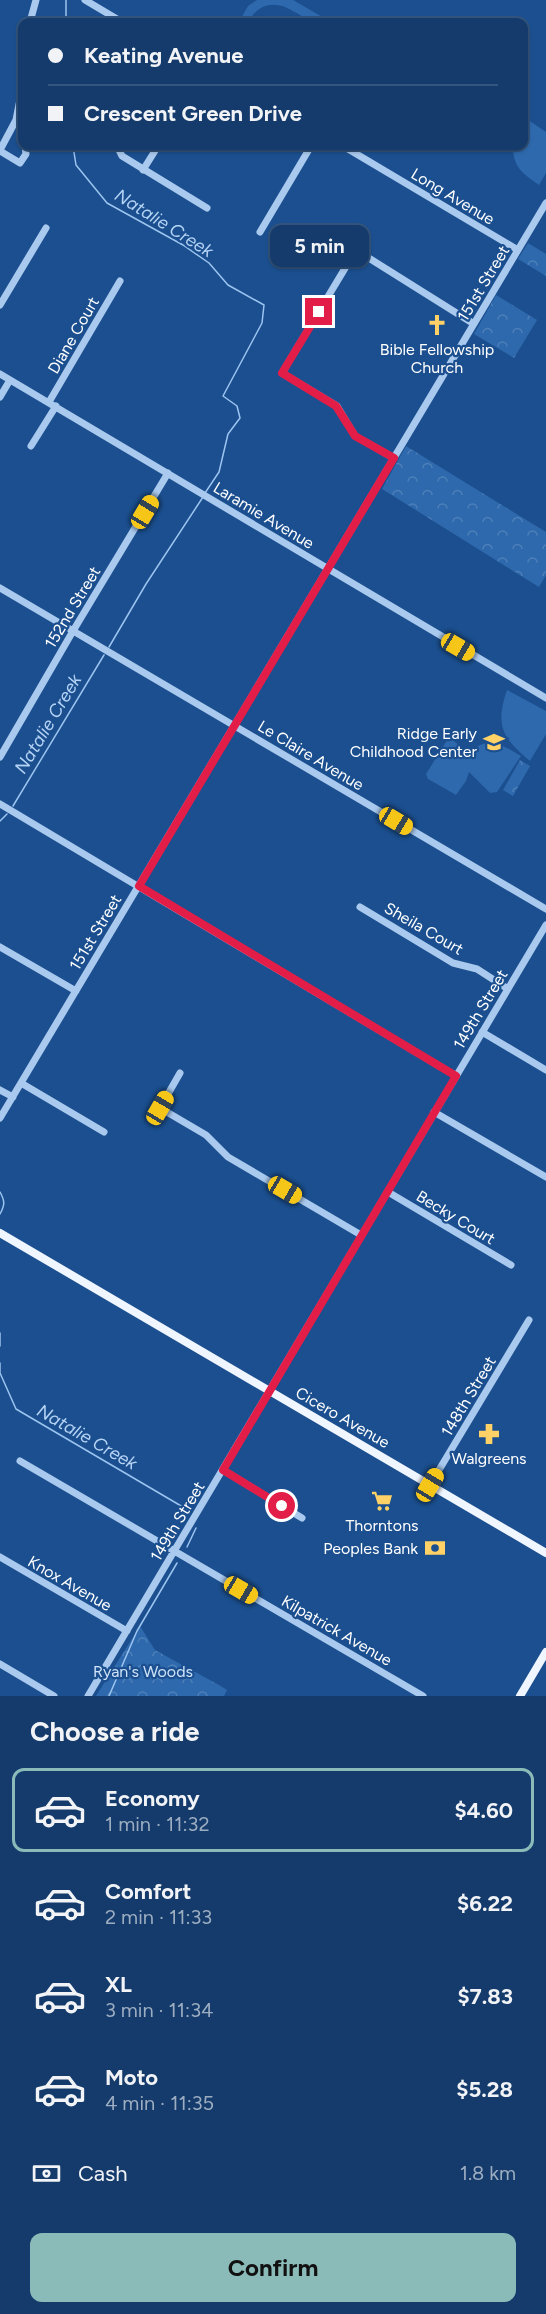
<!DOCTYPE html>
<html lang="en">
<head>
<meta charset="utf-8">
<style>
	body { margin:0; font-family:Figtree,sans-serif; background:#1d4271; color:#f1f3f6; height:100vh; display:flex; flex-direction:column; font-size:22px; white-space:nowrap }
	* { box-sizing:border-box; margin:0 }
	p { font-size:20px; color:#9dadc1 }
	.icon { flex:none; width:33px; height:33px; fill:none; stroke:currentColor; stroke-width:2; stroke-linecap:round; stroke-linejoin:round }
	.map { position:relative; height:1696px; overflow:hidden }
	.details { display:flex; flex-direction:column; background:#143b6b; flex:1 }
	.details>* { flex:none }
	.top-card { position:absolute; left:18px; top:18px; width:510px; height:132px; border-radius:12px; box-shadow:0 2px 4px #0004,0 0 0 2px #33557e; display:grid; align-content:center; height:132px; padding:0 30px; background:#143b6b }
	.end { position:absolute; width:27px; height:27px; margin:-14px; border:8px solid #e11d48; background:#fff; box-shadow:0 0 0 3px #fff }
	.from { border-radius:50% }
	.bubble { position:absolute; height:42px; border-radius:12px; background:#143b6b; box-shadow:0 2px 4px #0004,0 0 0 2px #33557e; font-size:20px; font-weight:700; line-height:42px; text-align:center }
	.car { position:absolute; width:18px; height:36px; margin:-18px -9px; border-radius:8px; box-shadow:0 0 4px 2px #0007; background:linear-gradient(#f5c518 24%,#345 0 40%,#f5c518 0 76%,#345 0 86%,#f5c518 0) }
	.top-card b { display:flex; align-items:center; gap:21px; height:57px; font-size:22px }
	.top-card b+b { border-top:2px solid #33557e }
	.top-card i { width:15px; height:15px; background:#f1f3f6 }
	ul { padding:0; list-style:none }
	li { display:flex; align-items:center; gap:18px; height:84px; margin:0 12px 9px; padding:0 18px; border:3px solid transparent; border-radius:12px }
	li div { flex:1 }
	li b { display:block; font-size:22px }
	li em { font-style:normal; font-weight:700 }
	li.current { border-color:#8bbbb9 }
	li>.icon { width:54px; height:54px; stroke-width:1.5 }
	h2 { padding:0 30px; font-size:27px; line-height:72px }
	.pay { display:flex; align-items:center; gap:15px; height:66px; padding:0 30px; font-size:22px }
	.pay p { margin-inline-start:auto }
	.cta { display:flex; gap:12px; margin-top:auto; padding:12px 30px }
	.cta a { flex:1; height:69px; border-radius:12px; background:#8bbbb9; color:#111; font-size:24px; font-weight:700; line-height:69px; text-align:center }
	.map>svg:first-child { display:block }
</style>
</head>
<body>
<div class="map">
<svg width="546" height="1696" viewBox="0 0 546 1696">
	<defs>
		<pattern id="forest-crowns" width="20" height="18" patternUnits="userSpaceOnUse" patternTransform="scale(1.5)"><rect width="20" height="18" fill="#2e69ad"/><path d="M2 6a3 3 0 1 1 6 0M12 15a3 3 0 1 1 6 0" fill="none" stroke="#4d80b9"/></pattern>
	</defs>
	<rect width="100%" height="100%" fill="#1b4f8f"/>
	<!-- forest -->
	<path fill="url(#forest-crowns)" d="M528,243L546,254V276L518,259Z
		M496,295L537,320L514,358L474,334Z
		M406,446L546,532V575L539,587L382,489Z
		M520,760L530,766L513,796L503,790Z
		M140,1626L155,1650L219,1685L227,1690L224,1696H96Z"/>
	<!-- pitch -->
	<path fill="#2e69ad" d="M257,0H293L331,22C327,22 321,23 317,22C298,19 287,0 265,6C257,9 252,15 249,22H239L248,6Z
		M524,117L546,132V173L539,185C522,173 513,167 513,146H524Z
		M507,690L546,711V734L530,761C502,738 495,725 507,690Z
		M449,737L466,751L467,756C485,734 501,744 521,756L497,792L490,793L469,772L466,781L456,795L428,779L426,774Z"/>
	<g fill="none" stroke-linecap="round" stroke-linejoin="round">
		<!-- stream -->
		<path stroke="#9cc4f0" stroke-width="1.5" d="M66,22V0
			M73,146L76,165L107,203L183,245L209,263L228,285L264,305L262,323L223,396L237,406L240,418L228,434L219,472L205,493
			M109,647L146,584L203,497
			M13,806L104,655
			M0,821L7,814
			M0,1192C5,1201 5,1205 0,1214
			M0,1333V1346
			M0,1363V1373L16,1409L188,1510
			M187,1547L196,1528
			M109,1696L137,1631L177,1563"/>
		<!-- minor -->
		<path stroke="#a9c9ee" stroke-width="7" d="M85,0L122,22
			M30,22L36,0
			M117,146L122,156L207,208
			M343,146L518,250
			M0,150L16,120L22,89
			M0,151L20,163L26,154L25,146
			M143,170L158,146
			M260,232L311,146
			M0,305L46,228
			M0,374L546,698
			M0,397L10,380
			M49,402L120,281
			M31,446L56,406
			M394,458L355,436L337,406L282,373L356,250L474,324
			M0,588L546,909
			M0,757L73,631L168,473
			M0,804L456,1076
			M360,907L453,963L477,969L508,989
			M0,947L76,991
			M482,1032L546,1070
			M180,1073L160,1108L206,1135L228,1157L361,1235
			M21,1083L104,1132
			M0,1090L13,1097
			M434,1112L546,1177
			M0,1118L546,203
			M388,1192L511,1265
			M20,1461L423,1696
			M223,1470L302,1518
			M430,1485L529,1320
			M0,1557L127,1631
			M0,1664L54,1696
			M88,1696L546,925"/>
		<!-- major -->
		<path stroke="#f0f6ff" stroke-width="8" d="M0,1233L546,1553
			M520,1696L546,1652"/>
	</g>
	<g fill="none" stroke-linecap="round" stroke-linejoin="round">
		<!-- route -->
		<path stroke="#e11d48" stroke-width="8" d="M282,1506L223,1470L456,1076L139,886L394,458L355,436L336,406L282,373L319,312"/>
	</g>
	<!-- icons -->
	<defs>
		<symbol id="church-bare" viewBox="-9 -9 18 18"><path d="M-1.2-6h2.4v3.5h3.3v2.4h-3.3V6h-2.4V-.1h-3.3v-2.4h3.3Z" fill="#ffd166" stroke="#1b4f8f" stroke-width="2.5" paint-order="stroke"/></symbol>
		<symbol id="school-bare" viewBox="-9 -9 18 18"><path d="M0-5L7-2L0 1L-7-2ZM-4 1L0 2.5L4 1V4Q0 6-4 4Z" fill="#ffd166" stroke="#1b4f8f" stroke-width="2.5" paint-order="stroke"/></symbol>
		<symbol id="pharmacy-bare" viewBox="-9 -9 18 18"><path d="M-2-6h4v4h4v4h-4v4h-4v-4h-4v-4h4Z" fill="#ffd166" stroke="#1b4f8f" stroke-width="2.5" paint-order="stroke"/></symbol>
		<symbol id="supermarket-bare" viewBox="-9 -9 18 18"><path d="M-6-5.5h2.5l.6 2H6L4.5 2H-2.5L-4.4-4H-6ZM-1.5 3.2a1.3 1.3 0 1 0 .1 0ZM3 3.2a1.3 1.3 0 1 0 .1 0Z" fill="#ffd166" stroke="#1b4f8f" stroke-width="2.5" paint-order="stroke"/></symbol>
		<symbol id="bank-bare" viewBox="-9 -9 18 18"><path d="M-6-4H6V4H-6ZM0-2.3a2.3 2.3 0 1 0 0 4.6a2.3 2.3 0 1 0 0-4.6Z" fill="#ffd166" stroke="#1b4f8f" stroke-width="2.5" paint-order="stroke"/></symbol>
	</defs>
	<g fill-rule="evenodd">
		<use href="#church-bare" x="422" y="310" width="30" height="30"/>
		<use href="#school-bare" x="479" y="727" width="30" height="30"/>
		<use href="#pharmacy-bare" x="474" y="1419" width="30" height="30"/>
		<use href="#supermarket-bare" x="367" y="1486" width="30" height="30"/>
		<use href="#bank-bare" x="420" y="1533" width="30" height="30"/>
	</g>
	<g text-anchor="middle" stroke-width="4.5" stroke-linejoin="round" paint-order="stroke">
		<!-- street labels -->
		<g font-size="16" fill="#fff" stroke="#1b4f8f">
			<text transform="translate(453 196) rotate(31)" y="6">Long Avenue</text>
			<text transform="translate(483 283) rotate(-59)" y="6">151st Street</text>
			<text transform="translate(73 335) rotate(-60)" y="6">Diane Court</text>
			<text transform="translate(264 515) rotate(31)" y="6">Laramie Avenue</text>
			<text transform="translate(72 607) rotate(-59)" y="6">152nd Street</text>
			<text transform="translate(311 755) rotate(31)" y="6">Le Claire Avenue</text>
			<text transform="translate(424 928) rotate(30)" y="6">Sheila Court</text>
			<text transform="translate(95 932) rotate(-59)" y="6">151st Street</text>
			<text transform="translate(480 1009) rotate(-59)" y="6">149th Street</text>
			<text transform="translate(456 1217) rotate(31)" y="6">Becky Court</text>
			<text transform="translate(468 1396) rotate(-59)" y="6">148th Street</text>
			<text transform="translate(343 1417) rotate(30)" y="6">Cicero Avenue</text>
			<text transform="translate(177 1521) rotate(-59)" y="6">149th Street</text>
			<text transform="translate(70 1583) rotate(30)" y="6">Knox Avenue</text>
			<text transform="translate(337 1630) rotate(30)" y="6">Kilpatrick Avenue</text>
		</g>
		<!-- poi labels -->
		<g font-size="16" fill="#fff" stroke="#1b4f8f">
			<text x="437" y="355">Bible Fellowship<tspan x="437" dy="18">Church</tspan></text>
			<text x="477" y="739" text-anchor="end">Ridge Early<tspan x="477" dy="18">Childhood Center</tspan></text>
			<text x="489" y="1464">Walgreens</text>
			<text x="382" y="1531">Thorntons</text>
			<text x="418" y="1554" text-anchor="end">Peoples Bank</text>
		</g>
		<!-- park labels -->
		<g font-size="16" fill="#cfe3fa" stroke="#1b4f8f">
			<text x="143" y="1677">Ryan's Woods</text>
		</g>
		<!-- water labels -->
		<g font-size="18" font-style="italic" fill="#b5d3f5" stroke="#1b4f8f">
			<text transform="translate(164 223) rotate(32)" y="6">Natalie Creek</text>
			<text transform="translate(48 724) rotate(-59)" y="6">Natalie Creek</text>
			<text transform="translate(87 1437) rotate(30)" y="6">Natalie Creek</text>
		</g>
	</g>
</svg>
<i class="end from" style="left:282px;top:1506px"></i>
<i class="end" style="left:319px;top:312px"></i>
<div class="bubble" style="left:270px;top:225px;width:99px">5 min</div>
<i class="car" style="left:145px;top:512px;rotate:31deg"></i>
<i class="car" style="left:458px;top:647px;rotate:120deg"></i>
<i class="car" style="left:396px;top:821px;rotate:121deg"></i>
<i class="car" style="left:160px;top:1108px;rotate:30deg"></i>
<i class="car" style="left:285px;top:1190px;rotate:120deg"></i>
<i class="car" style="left:430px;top:1485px;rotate:31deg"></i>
<i class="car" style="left:241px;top:1590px;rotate:120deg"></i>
<div class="top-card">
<b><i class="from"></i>Keating Avenue</b>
<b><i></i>Crescent Green Drive</b>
</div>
</div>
<section class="details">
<h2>Choose a ride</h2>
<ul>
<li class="current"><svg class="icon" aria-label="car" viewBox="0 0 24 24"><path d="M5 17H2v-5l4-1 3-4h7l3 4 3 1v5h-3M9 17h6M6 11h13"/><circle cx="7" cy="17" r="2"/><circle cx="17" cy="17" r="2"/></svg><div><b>Economy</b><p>1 min · 11:32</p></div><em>$4.60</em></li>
<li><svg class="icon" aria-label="car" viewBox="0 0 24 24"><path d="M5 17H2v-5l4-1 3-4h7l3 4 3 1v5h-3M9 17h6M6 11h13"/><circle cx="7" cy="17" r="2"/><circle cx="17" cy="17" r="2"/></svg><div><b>Comfort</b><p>2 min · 11:33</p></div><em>$6.22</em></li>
<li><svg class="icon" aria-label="car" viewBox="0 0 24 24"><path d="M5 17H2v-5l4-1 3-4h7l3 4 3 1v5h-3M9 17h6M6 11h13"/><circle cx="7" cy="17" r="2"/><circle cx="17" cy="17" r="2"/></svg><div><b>XL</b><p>3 min · 11:34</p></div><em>$7.83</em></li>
<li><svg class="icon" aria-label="car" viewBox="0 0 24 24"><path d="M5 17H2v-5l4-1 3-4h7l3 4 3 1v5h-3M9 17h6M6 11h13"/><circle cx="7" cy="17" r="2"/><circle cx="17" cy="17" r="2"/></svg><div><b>Moto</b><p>4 min · 11:35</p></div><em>$5.28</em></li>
</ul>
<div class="pay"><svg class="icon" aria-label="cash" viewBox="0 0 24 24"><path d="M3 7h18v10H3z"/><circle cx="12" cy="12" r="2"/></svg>Cash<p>1.8 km</p></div>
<div class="cta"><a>Confirm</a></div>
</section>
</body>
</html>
